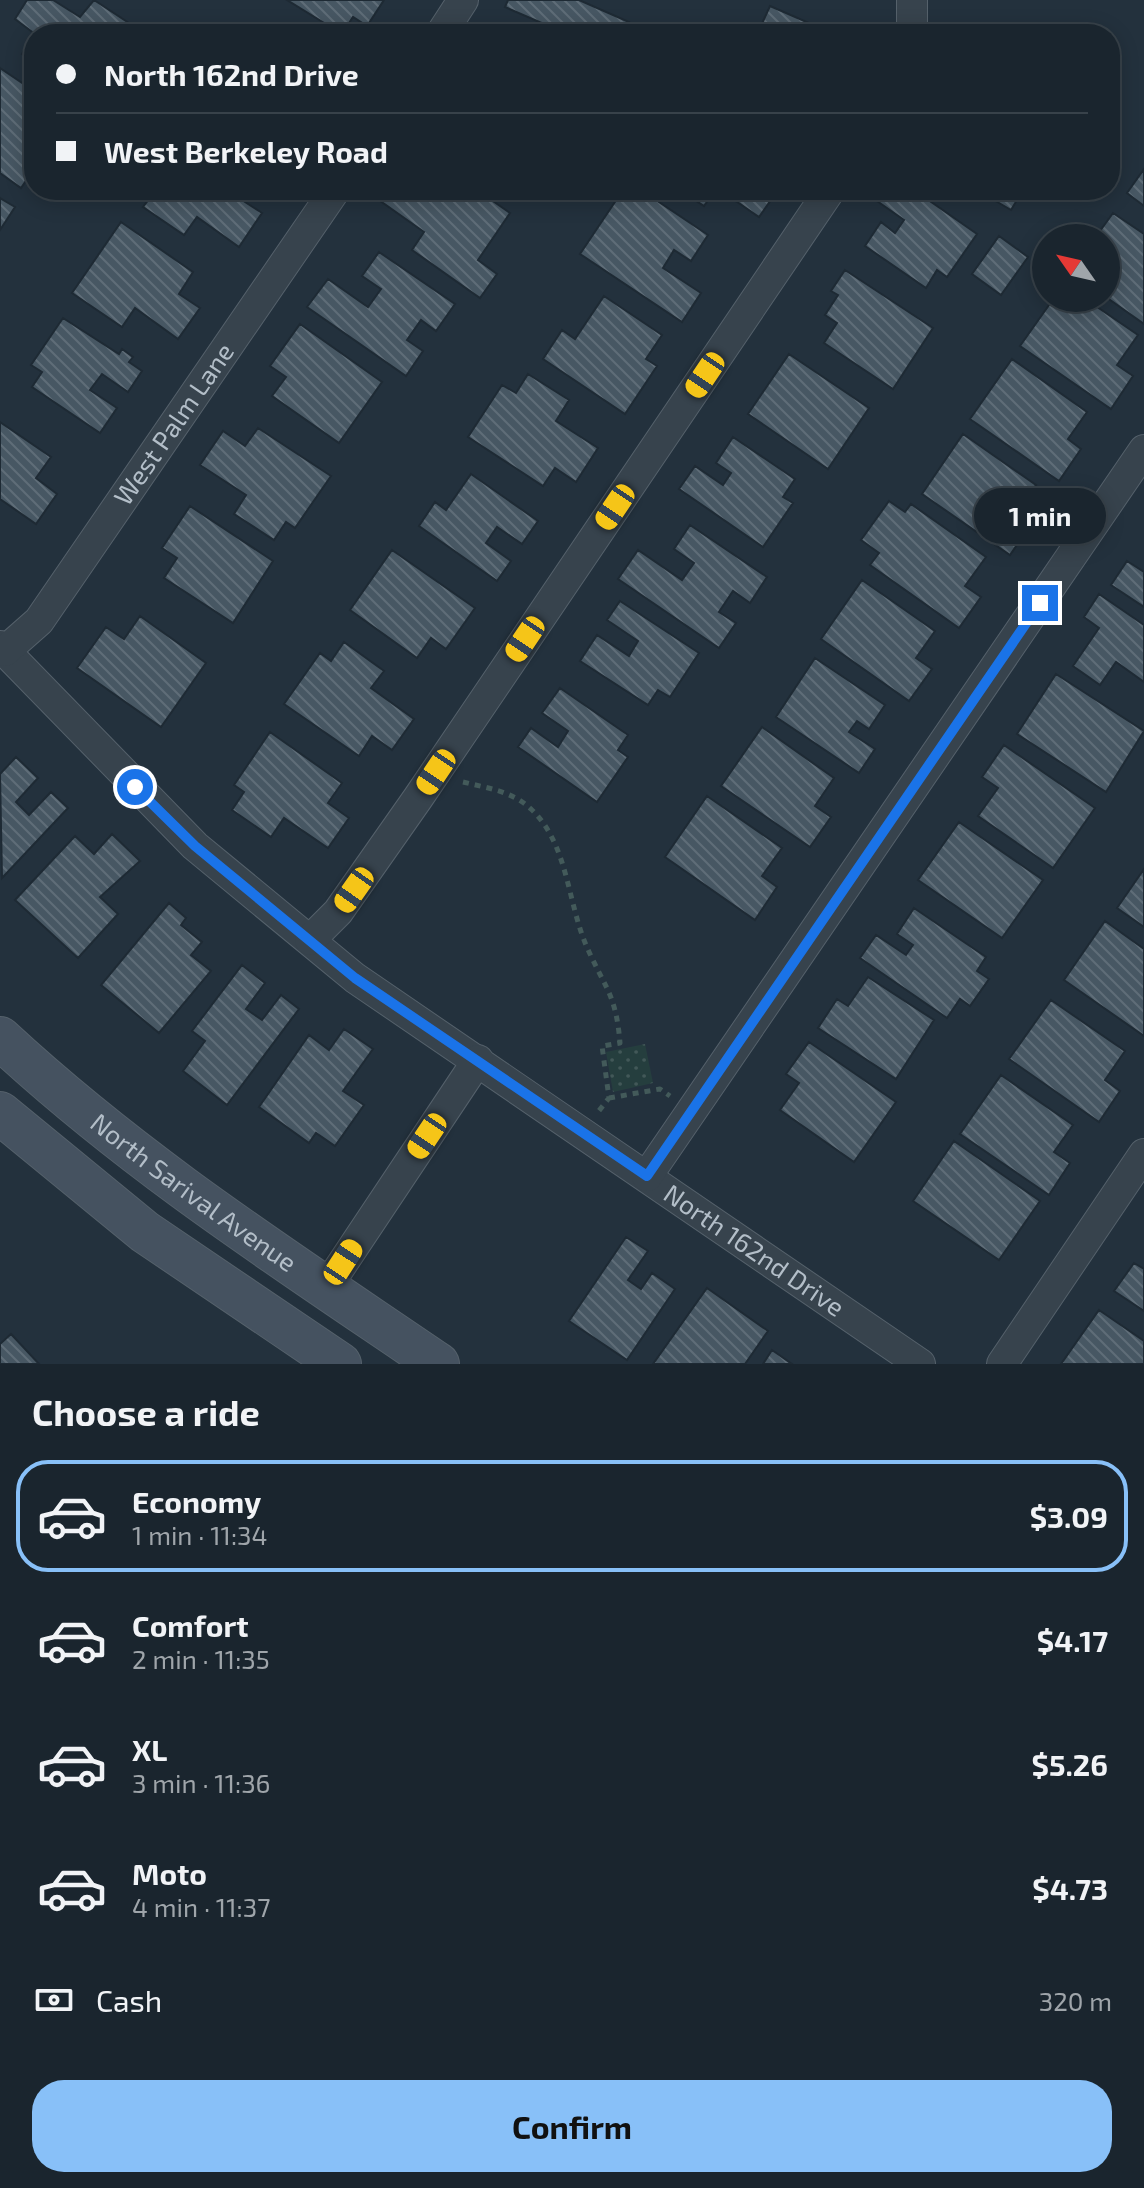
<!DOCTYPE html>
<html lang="en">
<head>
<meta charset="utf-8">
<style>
	body { margin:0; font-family:"Exo 2",sans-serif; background:#27313a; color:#f1f3f6; height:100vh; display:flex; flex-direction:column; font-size:30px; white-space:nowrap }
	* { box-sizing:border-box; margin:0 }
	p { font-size:26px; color:#9fa5aa }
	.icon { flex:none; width:44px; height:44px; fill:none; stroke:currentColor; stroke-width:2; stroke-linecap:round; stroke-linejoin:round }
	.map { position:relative; height:1364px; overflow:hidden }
	.side { display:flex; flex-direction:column; background:#1a252e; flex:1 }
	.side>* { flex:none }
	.top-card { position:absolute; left:24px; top:24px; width:1096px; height:176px; border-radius:32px; box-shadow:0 4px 20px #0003,0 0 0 2px #38424a; display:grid; align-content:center; height:176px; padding:0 32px; background:#1a252e }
	.needle { width:52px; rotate:304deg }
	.buttons { position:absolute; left:1032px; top:224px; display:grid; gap:16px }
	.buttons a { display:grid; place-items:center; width:88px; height:88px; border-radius:50%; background:#1a252e; box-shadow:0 4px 20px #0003,0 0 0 2px #38424a; font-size:40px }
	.end { position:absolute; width:36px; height:36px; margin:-18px; border:10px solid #1a73e8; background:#fff; box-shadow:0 0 0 4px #fff }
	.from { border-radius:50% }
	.bubble { position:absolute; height:56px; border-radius:28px; background:#1a252e; box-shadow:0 4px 20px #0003,0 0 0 2px #38424a; font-size:26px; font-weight:700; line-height:56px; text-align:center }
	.car { position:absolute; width:24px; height:48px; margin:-24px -12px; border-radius:10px; box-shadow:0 0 6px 2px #0007; background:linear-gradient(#f5c518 24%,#345 0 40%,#f5c518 0 76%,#345 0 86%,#f5c518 0) }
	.top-card b { display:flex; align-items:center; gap:28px; height:76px; font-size:30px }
	.top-card b+b { border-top:2px solid #38424a }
	.top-card i { width:20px; height:20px; background:#f1f3f6 }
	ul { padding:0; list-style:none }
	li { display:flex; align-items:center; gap:24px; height:112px; margin:0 16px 12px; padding:0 16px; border:4px solid transparent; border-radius:32px }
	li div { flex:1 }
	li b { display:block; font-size:30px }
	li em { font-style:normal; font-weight:700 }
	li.selected { border-color:#88c0f8 }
	li>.icon { width:72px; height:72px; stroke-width:1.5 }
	h2 { padding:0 32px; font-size:36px; line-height:96px }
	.pay { display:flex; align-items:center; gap:20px; height:88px; padding:0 32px; font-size:30px }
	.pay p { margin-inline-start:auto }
	.action { display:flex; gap:16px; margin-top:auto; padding:16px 32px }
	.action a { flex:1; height:92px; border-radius:32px; background:#88c0f8; color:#111; font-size:32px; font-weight:700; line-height:92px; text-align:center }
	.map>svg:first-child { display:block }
</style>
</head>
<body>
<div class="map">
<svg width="1144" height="1364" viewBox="0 0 1144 1364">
	<defs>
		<pattern id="park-dots" width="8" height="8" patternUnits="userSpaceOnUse" patternTransform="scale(2)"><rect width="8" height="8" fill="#253e3e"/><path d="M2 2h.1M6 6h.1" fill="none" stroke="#425858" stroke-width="1.8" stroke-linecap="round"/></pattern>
		<pattern id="building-back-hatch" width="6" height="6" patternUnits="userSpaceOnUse" patternTransform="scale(2)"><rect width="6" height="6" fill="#475763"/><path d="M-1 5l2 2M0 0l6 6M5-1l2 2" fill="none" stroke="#5f6d78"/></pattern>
	</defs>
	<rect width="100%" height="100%" fill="#23313d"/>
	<!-- park -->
	<path fill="url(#park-dots)" d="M645,1044L653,1083L613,1092L606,1052Z"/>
	<!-- building -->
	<path fill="url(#building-back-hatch)" stroke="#1e2a34" stroke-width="2" d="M27,0H53L80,17L94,0L144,33L35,34L15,19Z
		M287,0H384L367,26L353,17L342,34Z
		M508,0H579L629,22L624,34H547L551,27L505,7Z
		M770,6L809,23L805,34H743L748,23L760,28Z
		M34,35V62L22,54Z
		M0,68L34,91V169L21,188L0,173Z
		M1144,169V206L1127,193Z
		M156,190H249L242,200L262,213L239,247L197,217L184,235L143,207Z
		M387,190H477L510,213L478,260L497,274L480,298L412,250L424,232L379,200Z
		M623,190H641L708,235L691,261L674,250L663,268L701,293L682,322L580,254Z
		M680,190H715L704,206Z
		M720,190H778L759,217Z
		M884,190H914L977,234L947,277L937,270L926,288L865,246L881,222L895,233L904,220L877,201Z
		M977,190H1023L1011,210Z
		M0,198L15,207L0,230Z
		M1113,213L1144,234V324L1106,297V238H1095Z
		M121,222L193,272L179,294L200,308L178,339L135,308L122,327L72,293Z
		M999,236L1028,257L1001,295L972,274Z
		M379,252L455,304L436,331L421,320L407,340L423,351L406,376L307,307L328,279L368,307L381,289L362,276Z
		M845,270L933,328L893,389L824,343L837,323L825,315L838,295L831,291Z
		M604,296L662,335L646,359L657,366L625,414L543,359L562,330L575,339Z
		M1054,298H1084L1138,335L1117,365L1133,376L1111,409L1020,346Z
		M63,318L119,354L122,349L133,357L129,362L142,371L128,392L102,374L90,390L117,408L100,433L32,387L42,372L31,365Z
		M300,324L382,382L339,443L272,396L286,377L270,366Z
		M789,354L869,408L828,469L748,414Z
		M1012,359L1087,412L1068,439L1081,449L1059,481L970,419Z
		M528,374L569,400L556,421L598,448L576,482L555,468L543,486L468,437L502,385L516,393Z
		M0,422L51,457L36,478L57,494L36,524L0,499Z
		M258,428L331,476L295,528L286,522L274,540L234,514L246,495L200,465L223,431L245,446Z
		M963,434L1036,485L1017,512L1032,523L1010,555L922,494Z
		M733,437L795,479L783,497L793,503L763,547L679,489L695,466L723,485L731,473L716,463Z
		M471,474L538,521L522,544L497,527L486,543L511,561L497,581L419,526L435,502L446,510Z
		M889,501L905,512L911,504L986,557L965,586L981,597L959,628L870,565L879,553L861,540Z
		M190,506L273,561L233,623L164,578L177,558L162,548Z
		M690,525L767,577L750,603L733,591L719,612L736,623L719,648L618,579L638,550L682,580L694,563L674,549Z
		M392,550L475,608L446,649L431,638L417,658L350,610Z
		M1127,561L1144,572V607L1111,585Z
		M862,580L935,631L916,658L932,669L909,701L821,639Z
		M1099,594L1144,625V682L1116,662L1100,685L1073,666L1099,628L1084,617Z
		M620,601L699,653L670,697L658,690L648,705L580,661L597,635L629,656L638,641L607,620Z
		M140,616L206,663L161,727L77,668L106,627L124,639Z
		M344,642L384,671L371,688L414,719L392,750L372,736L359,756L284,704L320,653L331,661Z
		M815,658L885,705L869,729L857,721L849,732L875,749L859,773L776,717Z
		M1056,674L1144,731L1106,792L1017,734Z
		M560,688L628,735L618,750L628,757L597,802L518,747L531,728L558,747L568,731L542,713Z
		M762,727L834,778L815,806L831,817L810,847L721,786Z
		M270,732L342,783L328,803L349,818L328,848L284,818L271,837L232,810L244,792L234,785Z
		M1004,745L1095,808L1053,868L978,816L998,788L982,777Z
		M16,757L38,778L16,802L29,815L51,792L68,808L2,878L0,774Z
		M707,796L782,848L762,876L777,887L755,920L665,857Z
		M959,822L1043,880L1002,938L918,880Z
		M112,834L140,861L100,897L118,914L78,958L15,900L75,836L94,854Z
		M1144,869V927L1117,908Z
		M169,903L186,918L181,925L202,942L191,955L211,971L159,1033L101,985Z
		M914,908L986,957L977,971L989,979L970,1006L960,999L947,1018L860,958L876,935L906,955L913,945L897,934Z
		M1105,921L1144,949V1036L1064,980Z
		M242,965L265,983L246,1009L262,1020L281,995L299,1009L227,1105L183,1071L205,1041L192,1031Z
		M868,977L934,1020L896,1079L818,1028L837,999L848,1006Z
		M1051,1000L1125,1051L1105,1080L1120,1091L1099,1122L1009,1059Z
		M344,1029L373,1049L343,1091L364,1105L335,1146L316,1133L309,1143L259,1107L309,1035L329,1050Z
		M809,1042L896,1102L854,1162L780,1110L799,1083L786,1074Z
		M1001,1075L1073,1125L1054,1152L1070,1163L1049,1195L960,1134Z
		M954,1141L1040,1201L999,1260L913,1201Z
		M626,1237L648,1251L628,1280L641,1289L652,1273L675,1289L627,1360L569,1321Z
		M1134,1263L1144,1269V1311L1114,1291Z
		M707,1288L768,1331L745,1364H653Z
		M1099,1310L1144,1341V1364H1061Z
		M11,1334L39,1364H0V1344Z
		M772,1350L792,1364H763Z"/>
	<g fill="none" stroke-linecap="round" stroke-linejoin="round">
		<defs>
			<g id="street">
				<path d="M912,0V34"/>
				<path d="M441,34L463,0"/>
				<path id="s1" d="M0,646L195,846L355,978L920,1364"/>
				<path id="s2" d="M5,651L39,621L335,190"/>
				<path d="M310,940L338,912L418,798L830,190"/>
				<path d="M647,1176L1144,450"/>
				<path d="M326,1288L478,1060"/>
				<path d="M1002,1364L1144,1154"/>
			</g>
			<g id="secondary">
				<path id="s3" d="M0,1038C137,1165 284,1259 438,1364"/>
				<path d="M0,1113L145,1232L340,1364"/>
			</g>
		</defs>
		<!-- street casing -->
		<use href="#street" stroke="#55616b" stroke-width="32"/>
		<!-- secondary casing -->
		<use href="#secondary" stroke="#55616b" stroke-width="44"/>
		<!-- path -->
		<path stroke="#435a5a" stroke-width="5" stroke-dasharray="6 6" stroke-linecap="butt" d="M463,782C487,788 512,791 531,809C568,844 567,900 586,945C604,987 616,993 620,1043L602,1046L609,1098L598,1112
			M609,1098L660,1089L670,1096"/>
		<!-- street -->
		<use href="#street" stroke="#37434d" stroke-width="30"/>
		<!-- secondary -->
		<use href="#secondary" stroke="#455260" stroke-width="42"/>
	</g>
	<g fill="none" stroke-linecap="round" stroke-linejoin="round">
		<!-- route -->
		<path stroke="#1a73e8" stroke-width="10" d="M135,787L195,846L355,978L647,1176L1040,603"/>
	</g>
	<g text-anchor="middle" stroke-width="8" stroke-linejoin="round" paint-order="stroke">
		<!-- street labels -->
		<g font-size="26" fill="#b3bec8" stroke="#1c2832">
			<text dy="9" stroke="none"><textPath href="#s2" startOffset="284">West Palm Lane</textPath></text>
			<text dy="9" stroke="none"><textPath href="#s3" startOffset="248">North Sarival Avenue</textPath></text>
			<text dy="9" stroke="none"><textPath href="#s1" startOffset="970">North 162nd Drive</textPath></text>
		</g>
	</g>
</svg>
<div class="buttons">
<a><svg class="needle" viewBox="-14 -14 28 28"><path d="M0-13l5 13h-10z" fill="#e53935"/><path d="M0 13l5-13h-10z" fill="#9fa5aa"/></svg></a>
</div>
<i class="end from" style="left:135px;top:787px"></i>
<i class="end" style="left:1040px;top:603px"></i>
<div class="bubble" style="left:974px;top:488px;width:132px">1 min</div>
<i class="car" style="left:705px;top:375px;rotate:214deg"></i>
<i class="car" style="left:615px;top:507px;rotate:214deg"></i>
<i class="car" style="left:525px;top:639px;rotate:214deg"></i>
<i class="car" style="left:436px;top:772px;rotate:214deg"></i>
<i class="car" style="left:354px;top:890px;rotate:215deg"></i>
<i class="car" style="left:427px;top:1136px;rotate:214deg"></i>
<i class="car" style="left:343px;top:1262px;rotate:33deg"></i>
<div class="top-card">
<b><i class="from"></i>North 162nd Drive</b>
<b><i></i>West Berkeley Road</b>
</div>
</div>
<section class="side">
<h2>Choose a ride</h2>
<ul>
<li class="selected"><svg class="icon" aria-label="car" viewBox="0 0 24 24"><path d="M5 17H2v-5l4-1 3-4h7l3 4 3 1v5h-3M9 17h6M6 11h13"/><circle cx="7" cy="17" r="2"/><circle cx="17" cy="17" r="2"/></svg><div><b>Economy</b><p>1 min · 11:34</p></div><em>$3.09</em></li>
<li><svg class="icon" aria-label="car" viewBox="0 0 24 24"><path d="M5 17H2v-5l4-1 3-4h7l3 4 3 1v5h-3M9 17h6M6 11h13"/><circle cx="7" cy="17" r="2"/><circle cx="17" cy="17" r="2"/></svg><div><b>Comfort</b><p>2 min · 11:35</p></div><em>$4.17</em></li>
<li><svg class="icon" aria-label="car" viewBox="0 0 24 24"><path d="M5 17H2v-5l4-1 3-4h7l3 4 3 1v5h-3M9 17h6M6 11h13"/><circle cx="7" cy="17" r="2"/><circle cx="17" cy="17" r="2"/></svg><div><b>XL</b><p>3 min · 11:36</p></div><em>$5.26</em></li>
<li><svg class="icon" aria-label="car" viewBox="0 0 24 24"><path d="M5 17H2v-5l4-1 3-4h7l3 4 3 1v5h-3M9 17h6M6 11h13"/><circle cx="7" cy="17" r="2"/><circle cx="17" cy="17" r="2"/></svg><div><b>Moto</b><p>4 min · 11:37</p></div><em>$4.73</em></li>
</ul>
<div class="pay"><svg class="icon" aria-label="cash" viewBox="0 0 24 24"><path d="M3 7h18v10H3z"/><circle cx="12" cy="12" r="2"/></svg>Cash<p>320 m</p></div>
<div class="action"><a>Confirm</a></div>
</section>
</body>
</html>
